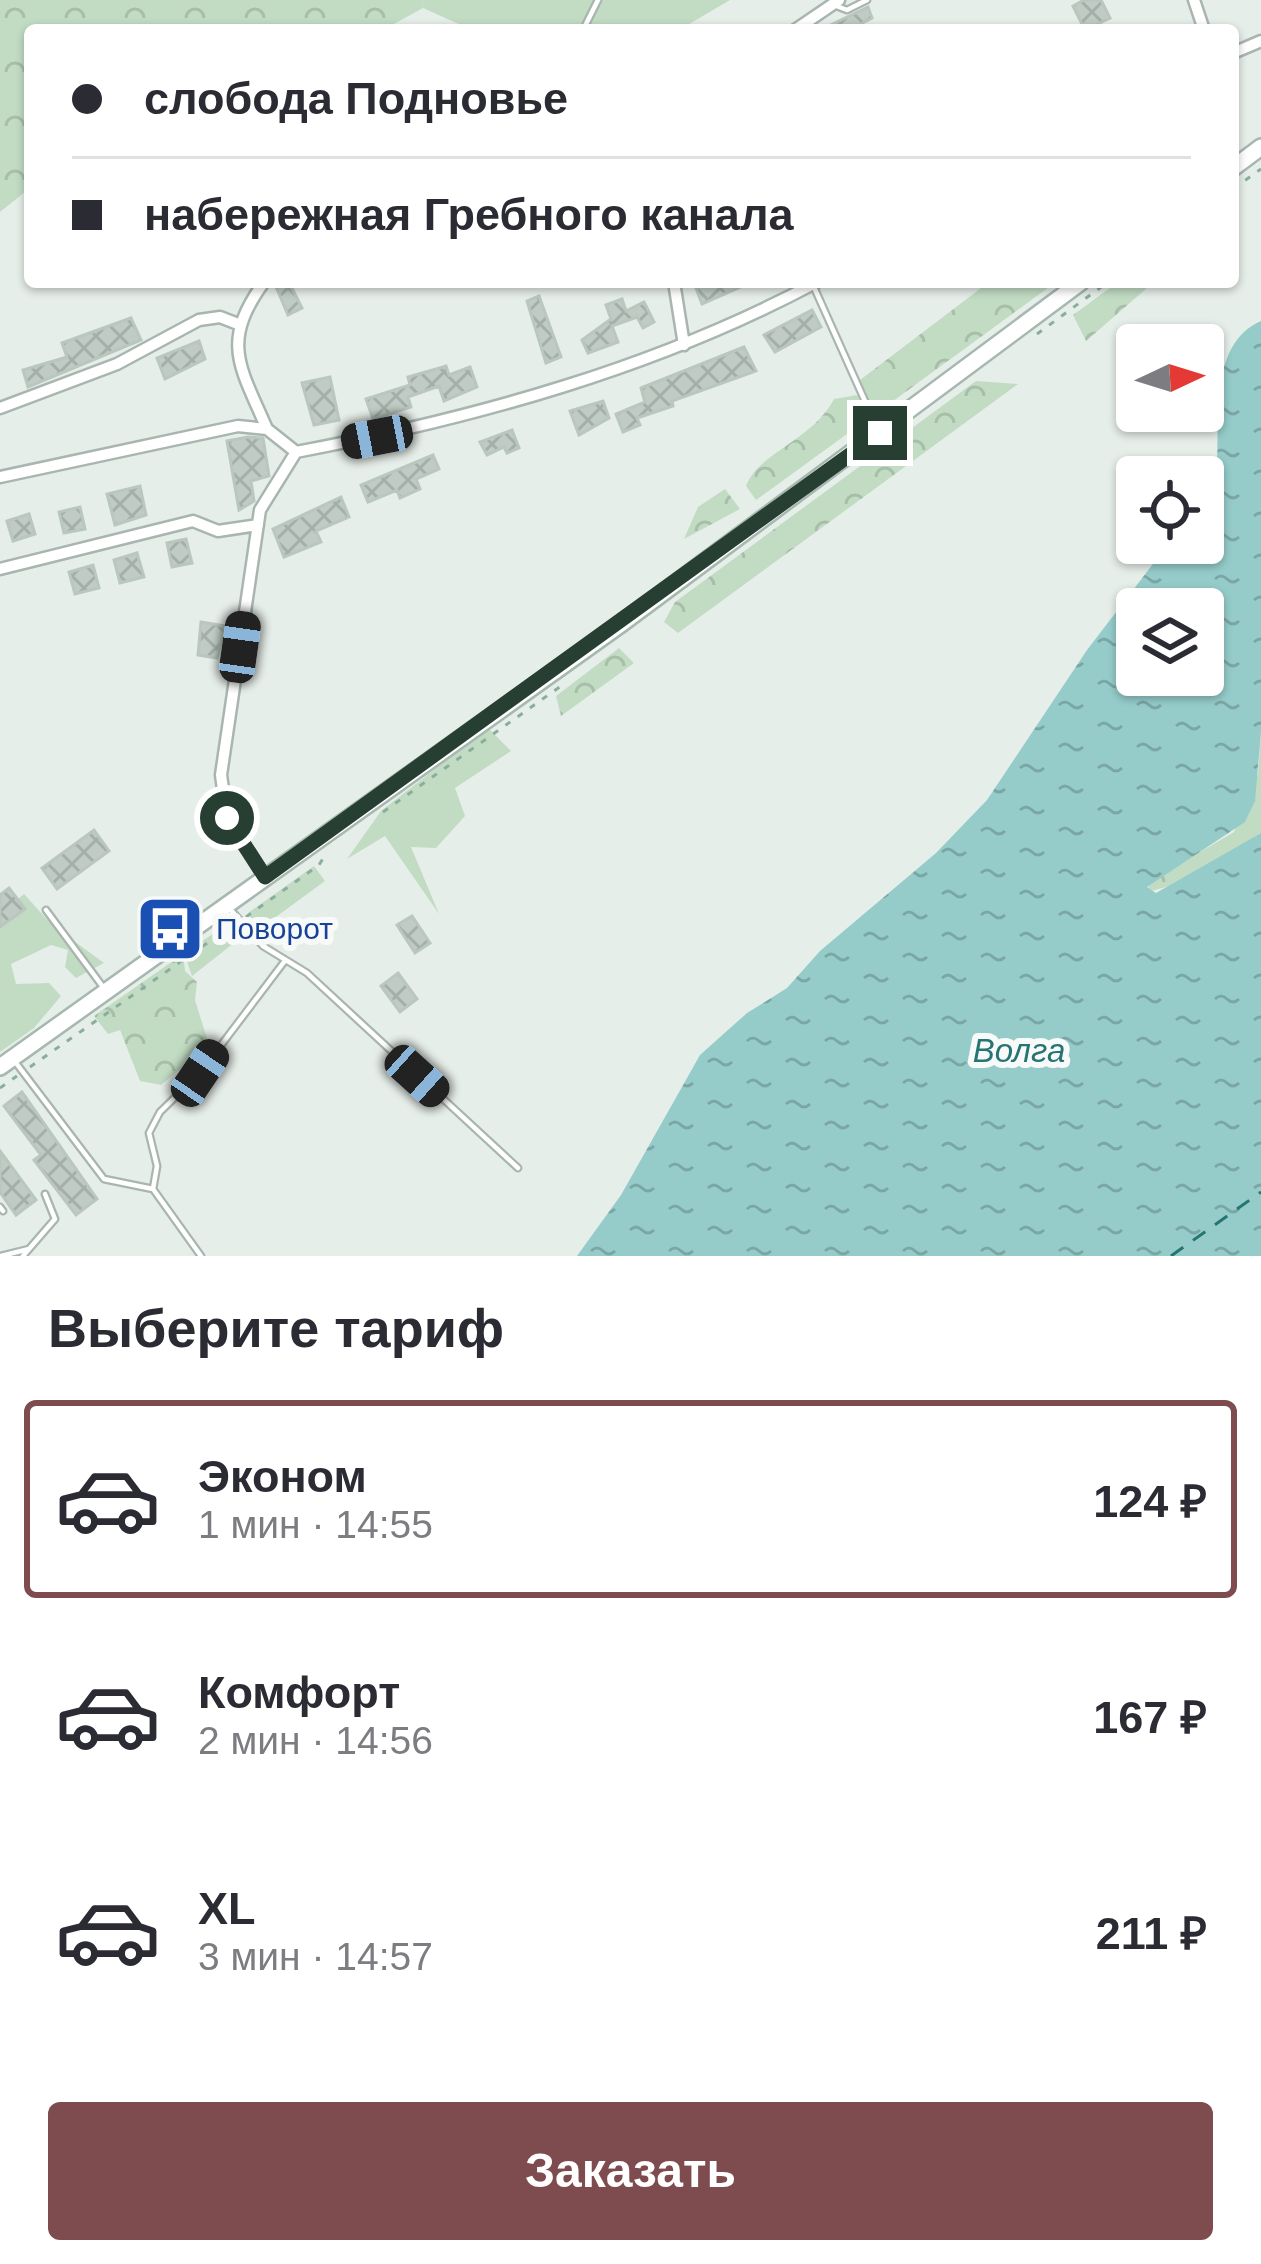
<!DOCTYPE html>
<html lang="ru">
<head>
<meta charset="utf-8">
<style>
	body { margin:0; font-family:Helvetica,sans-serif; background:#f7f7f7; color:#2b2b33; height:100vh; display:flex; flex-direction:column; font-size:45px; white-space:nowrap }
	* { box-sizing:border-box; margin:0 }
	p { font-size:39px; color:#7c7c81 }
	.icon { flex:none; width:66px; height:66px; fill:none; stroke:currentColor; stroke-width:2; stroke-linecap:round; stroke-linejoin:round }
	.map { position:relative; height:1256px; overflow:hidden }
	.sheet { display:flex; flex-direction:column; background:#fff; flex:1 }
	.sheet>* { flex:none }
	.guide { position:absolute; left:24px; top:24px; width:1215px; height:264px; border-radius:12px; box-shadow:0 3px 9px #0004; display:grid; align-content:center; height:264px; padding:0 48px; background:#fff }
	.needle { width:78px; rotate:86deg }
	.buttons { position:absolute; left:1116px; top:324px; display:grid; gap:24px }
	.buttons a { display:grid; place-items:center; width:108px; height:108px; border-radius:12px; background:#fff; box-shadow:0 3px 9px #0004; font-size:60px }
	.end { position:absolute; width:54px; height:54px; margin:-27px; border:15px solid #273e33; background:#fff; box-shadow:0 0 0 6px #fff }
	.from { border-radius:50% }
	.car { position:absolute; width:36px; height:72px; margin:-36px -18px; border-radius:15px; box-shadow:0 0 9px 3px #0007; background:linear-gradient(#222 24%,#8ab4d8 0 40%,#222 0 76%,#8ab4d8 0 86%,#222 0) }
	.guide b { display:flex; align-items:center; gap:42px; height:114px; font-size:45px }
	.guide b+b { border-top:3px solid #e1e1e2 }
	.guide i { width:30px; height:30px; background:#2b2b33 }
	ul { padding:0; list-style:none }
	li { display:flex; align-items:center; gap:36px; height:198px; margin:0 24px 18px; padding:0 24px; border:6px solid transparent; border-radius:12px }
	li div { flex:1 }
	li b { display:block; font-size:45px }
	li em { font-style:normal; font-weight:700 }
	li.current { border-color:#7e4c4e }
	li>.icon { width:108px; height:108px; stroke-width:1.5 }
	h2 { padding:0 48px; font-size:54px; line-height:144px }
	.action { display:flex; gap:24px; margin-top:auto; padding:24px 48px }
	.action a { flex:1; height:138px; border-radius:12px; background:#7e4c4e; color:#fff; font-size:48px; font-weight:700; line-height:138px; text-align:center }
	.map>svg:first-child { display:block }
</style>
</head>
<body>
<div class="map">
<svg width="1261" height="1256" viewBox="0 0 1261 1256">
	<defs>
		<pattern id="forest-crowns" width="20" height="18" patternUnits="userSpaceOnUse" patternTransform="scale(3)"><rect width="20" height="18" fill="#c2dcc4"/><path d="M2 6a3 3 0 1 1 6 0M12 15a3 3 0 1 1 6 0" fill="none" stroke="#a7bea9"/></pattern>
		<pattern id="water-ripples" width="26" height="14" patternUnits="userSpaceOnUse" patternTransform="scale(3)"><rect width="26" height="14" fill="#95ccca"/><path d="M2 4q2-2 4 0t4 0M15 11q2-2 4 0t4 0" fill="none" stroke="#7aa7a5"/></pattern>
		<pattern id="building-cross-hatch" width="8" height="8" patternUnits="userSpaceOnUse" patternTransform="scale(3)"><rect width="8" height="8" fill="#bfcbc4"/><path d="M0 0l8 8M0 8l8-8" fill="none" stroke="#a4afa9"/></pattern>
	</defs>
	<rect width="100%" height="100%" fill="#e6eee9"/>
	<!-- grass -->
	<path fill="#c2dcc4" d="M422,0H730L679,30H472L423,8Z
		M488,728L511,751L455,788L465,816L436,848L411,847L439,914L385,836L347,859L381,811Z
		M314,866L325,881L258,930L248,913Z
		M24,894L52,925L104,963L76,978L65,967L68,950L51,945L11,964L16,984L49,983L61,996L34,1028L0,1052V914Z
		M228,924L244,935L192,976L184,953Z"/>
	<!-- forest -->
	<path fill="url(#forest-crowns)" d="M0,0H422L423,8L383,30H30V188L0,212Z
		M989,282H1056L874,415L860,380Z
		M1118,282H1154L1086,341L1073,315Z
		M976,381L1018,384L678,633L664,622L675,602Z
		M857,395L869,418L756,500L746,486C759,452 812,441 834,399Z
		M725,489L740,509L684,539L698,507Z
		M619,648L634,663L561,716L556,696Z
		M1261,733V833L1180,883L1148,892L1149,882L1234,832L1258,774Z
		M183,954L185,971L197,982L195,1000L209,1045L161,1085L140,1081L120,1030L108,1034L94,1016Z"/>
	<!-- water -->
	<path fill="url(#water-ripples)" fill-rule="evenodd" d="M1261,321V733L1255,801L1245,822L1147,887L1156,893L1261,833V1256H577L621,1195L700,1055L747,1013L787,988L820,951L936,853L987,800L1087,650L1169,543H1203C1203,531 1201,516 1203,504C1205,492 1216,483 1217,469C1220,422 1208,344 1261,321ZM1137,609H1203V675H1137Z"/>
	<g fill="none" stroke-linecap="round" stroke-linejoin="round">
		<!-- ferry -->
		<path stroke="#267573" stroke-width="3" stroke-dasharray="15 12" stroke-linecap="butt" d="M1171,1256L1261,1192"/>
	</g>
	<!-- building -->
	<path fill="url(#building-cross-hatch)" stroke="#b9c7bf" stroke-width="3" d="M1084,0H1101L1110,18L1085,30L1073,6Z
		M868,7L872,18L849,30H820Z
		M274,282H289L302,308L288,315Z
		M711,282H752L702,304L696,288Z
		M539,296L561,357L546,363L527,301Z
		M622,299L626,311L644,302L654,322L643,328L637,317L612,326L618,342L588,353L582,340L611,319L606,305Z
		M812,310L821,327L775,352L764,335Z
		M131,318L141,340L28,387L23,370L67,357L62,343Z
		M199,341L205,359L165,379L157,358Z
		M744,347L756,371L672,401L673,406L637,418L640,425L623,432L616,414L645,402L641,388Z
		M446,366L449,375L470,367L477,387L444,401L439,386L408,397L411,407L373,419L366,399L410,385L408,377Z
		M330,377L339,420L314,425L302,383Z
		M603,401L609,418L579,435L570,411Z
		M512,430L519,448L507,453L504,447L487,455L480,442Z
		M248,437L263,438L269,476L251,481L254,501L239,510L227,441Z
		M433,455L439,469L416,479L420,489L400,498L397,490L368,502L361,485Z
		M140,486L146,515L115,525L107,494Z
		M341,497L349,517L316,531L321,542L284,557L273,529Z
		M80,507L85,529L64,533L59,512Z
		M29,514L35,534L13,541L7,521Z
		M186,539L192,563L172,567L167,543Z
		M137,553L144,577L120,583L114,560Z
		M93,565L99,588L75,594L69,572Z
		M201,622L225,626L217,658L198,655Z
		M94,830L109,851L57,889L42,868Z
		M9,888L25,909L0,927V895Z
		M412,916L430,943L415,953L397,925Z
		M398,973L417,999L400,1012L381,986Z
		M22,1092L97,1199L76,1215L34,1160L41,1155L4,1106Z
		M0,1151L36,1200L16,1215L0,1192Z"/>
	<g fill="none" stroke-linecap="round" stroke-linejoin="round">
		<defs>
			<path id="lane" d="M834,5L847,10L867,0
				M583,30L598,0
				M813,285L877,428
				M229,908L263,946L307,973L518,1168
				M46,910L103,987
				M16,1063L104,1179L153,1189L201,1256
				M153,1189L157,1166L149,1133L160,1112L200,1073L284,962
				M0,1207L3,1211
				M1,1256L29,1249
				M23,1256L55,1219L45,1194"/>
			<path id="street" d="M1194,0L1204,30
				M795,30L839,0
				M1233,53L1261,41
				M264,282C220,343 240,366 267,429
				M674,282L684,345
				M0,408L117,364L199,320L220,317L238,324
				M0,477L238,426L267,429L296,452
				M0,569L193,521L218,531L258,525
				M265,877L227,818L221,775L260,510L296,452C475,418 656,368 817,282"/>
			<path id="secondary" d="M1233,168L1261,147
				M0,1067L621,624L1081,282"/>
		</defs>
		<!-- lane casing -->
		<use href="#lane" stroke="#a9b6af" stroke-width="9"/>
		<!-- street casing -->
		<use href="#street" stroke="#a9b6af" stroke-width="15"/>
		<!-- secondary casing -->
		<use href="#secondary" stroke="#a6b8af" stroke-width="20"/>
		<!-- path -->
		<path stroke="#8aae9c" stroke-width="3" stroke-dasharray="6 9" stroke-linecap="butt" d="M1233,189L1261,169
			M1037,334L1108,282
			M383,812L561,686
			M246,917L319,865L327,852
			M30,1067L233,925
			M0,1088L17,1076"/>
		<!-- lane -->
		<use href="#lane" stroke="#fff" stroke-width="4.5"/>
		<!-- street -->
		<use href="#street" stroke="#fff" stroke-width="10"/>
		<!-- secondary -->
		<use href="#secondary" stroke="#fff" stroke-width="15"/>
	</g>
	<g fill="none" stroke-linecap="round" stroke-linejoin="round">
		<!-- route -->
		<path stroke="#273e33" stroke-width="15" d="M227,818L265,877L880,433"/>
	</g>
	<!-- icons -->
	<defs>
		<symbol id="bus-square" viewBox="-11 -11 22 22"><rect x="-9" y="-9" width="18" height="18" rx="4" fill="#1a4fb4" stroke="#f7faf8"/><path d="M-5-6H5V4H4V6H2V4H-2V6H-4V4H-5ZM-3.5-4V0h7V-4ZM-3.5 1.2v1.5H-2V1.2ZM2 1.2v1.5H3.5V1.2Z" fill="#fff"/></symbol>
	</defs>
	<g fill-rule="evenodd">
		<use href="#bus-square" x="132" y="891" width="76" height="76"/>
	</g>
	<g text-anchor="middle" stroke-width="12" stroke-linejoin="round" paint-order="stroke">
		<!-- transit labels -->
		<g font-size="30" fill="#164399" stroke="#f7faf8" text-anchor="start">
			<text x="216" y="939">Поворот</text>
		</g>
		<!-- water labels -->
		<g font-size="33" font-style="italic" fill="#267573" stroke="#f7faf8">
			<text x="1019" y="1062">Волга</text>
		</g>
	</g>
</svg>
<div class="buttons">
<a><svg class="needle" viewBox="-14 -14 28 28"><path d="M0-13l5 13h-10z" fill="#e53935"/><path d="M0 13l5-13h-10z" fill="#7c7c81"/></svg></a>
<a><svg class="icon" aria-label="locate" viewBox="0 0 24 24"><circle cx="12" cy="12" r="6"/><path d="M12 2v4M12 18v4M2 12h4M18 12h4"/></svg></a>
<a><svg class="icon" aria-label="layers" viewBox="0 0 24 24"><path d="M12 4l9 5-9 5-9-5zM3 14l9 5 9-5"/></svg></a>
</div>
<i class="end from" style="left:227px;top:818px"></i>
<i class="end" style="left:880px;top:433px"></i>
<i class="car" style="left:377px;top:437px;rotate:259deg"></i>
<i class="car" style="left:240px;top:647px;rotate:8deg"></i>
<i class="car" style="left:200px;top:1073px;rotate:34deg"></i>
<i class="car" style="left:417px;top:1076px;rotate:132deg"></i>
<div class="guide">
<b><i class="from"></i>слобода Подновье</b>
<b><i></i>набережная Гребного канала</b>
</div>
</div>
<section class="sheet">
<h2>Выберите тариф</h2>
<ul>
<li class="current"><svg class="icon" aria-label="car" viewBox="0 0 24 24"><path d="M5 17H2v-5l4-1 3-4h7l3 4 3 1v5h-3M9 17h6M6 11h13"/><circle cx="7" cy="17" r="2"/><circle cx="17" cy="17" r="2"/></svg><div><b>Эконом</b><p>1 мин · 14:55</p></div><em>124 ₽</em></li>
<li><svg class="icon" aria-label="car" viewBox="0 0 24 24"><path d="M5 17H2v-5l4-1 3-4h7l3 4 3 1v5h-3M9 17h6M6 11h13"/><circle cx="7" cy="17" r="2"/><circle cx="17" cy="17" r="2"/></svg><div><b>Комфорт</b><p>2 мин · 14:56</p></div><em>167 ₽</em></li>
<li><svg class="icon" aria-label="car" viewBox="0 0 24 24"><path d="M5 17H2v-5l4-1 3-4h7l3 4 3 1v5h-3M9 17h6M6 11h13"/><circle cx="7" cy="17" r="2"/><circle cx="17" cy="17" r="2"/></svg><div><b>XL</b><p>3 мин · 14:57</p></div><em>211 ₽</em></li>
</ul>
<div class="action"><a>Заказать</a></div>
</section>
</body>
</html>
